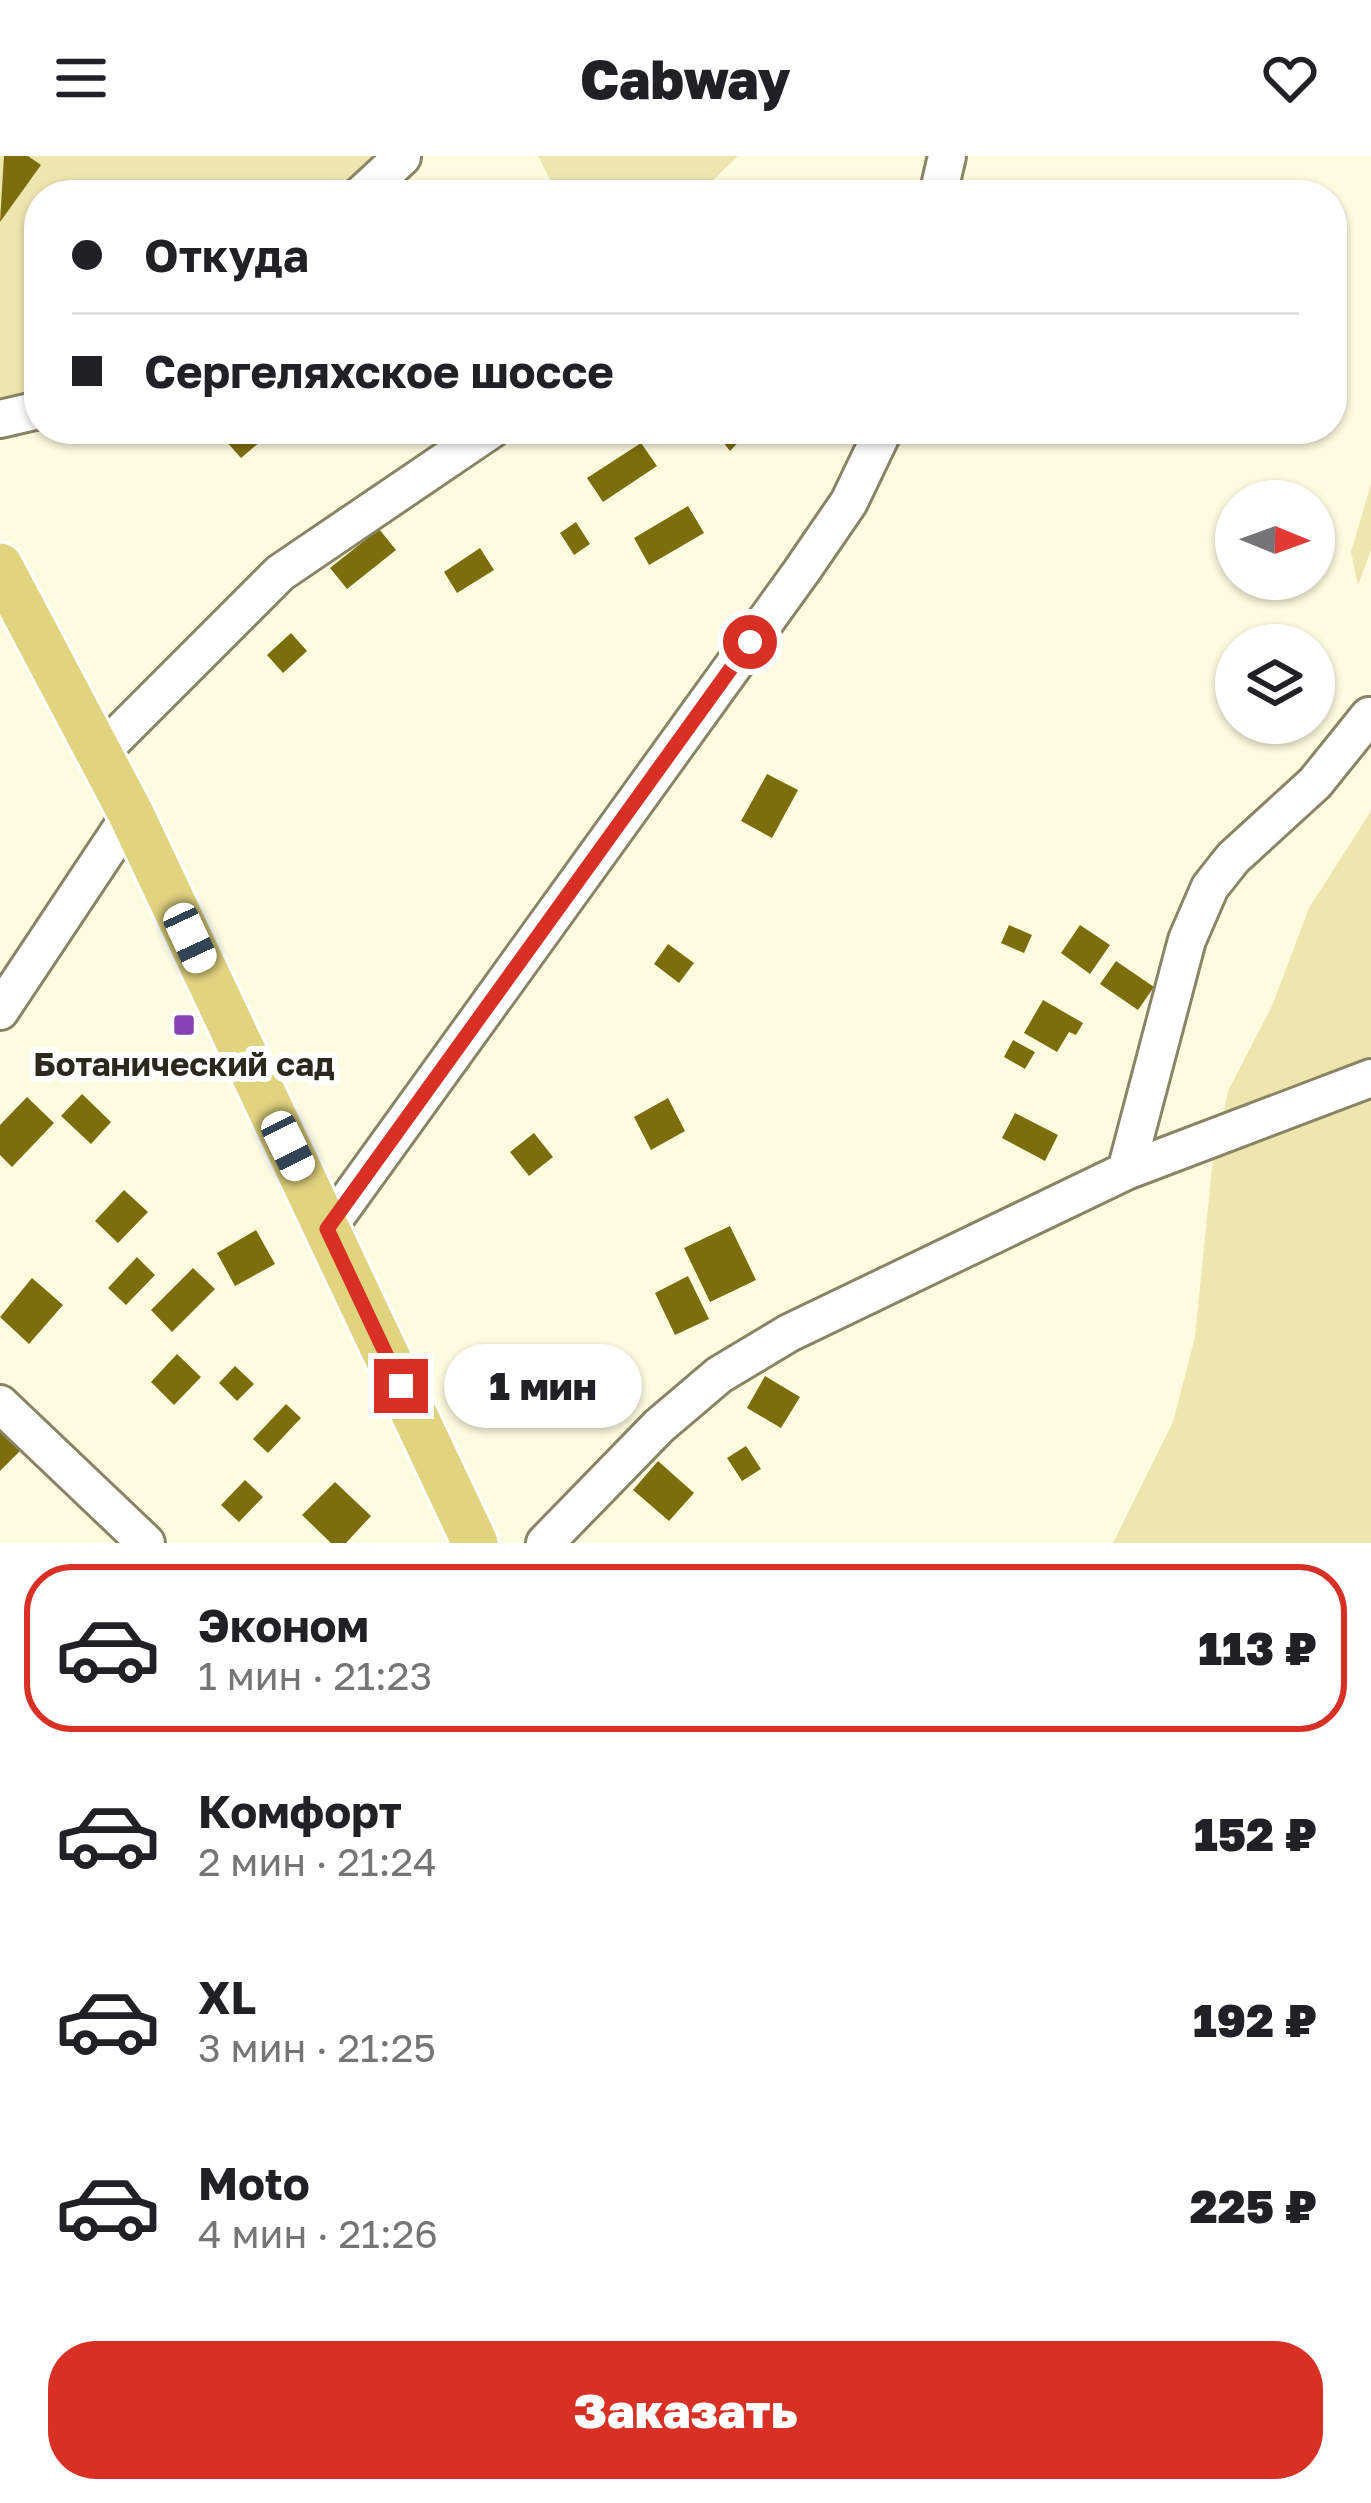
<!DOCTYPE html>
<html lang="ru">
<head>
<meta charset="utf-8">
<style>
	body { margin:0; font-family:"Golos Text",sans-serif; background:#f2f2f2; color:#202124; height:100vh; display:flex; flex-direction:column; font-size:45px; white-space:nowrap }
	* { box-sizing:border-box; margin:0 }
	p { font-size:39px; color:#757577 }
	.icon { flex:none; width:66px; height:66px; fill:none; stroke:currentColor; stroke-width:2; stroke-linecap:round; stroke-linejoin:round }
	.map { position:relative; height:1387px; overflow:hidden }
	.drawer { display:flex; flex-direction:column; background:#fff; flex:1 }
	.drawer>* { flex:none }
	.hud { position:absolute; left:24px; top:24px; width:1323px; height:264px; border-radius:48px; box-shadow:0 3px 9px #0004; display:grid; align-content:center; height:264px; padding:0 48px; background:#fff }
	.needle { width:78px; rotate:91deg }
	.fabs { position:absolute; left:1215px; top:324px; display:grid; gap:24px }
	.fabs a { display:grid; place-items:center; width:120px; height:120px; border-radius:50%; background:#fff; box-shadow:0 3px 9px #0004; font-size:60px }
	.end { position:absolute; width:54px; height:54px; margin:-27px; border:15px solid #d93025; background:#fff; box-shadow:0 0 0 6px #fff }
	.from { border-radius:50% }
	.bubble { position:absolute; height:84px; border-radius:42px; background:#fff; box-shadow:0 3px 9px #0004; font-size:39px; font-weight:800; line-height:84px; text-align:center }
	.car { position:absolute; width:36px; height:72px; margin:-36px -18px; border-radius:15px; box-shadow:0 0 9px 3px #0007; background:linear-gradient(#fff 24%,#345 0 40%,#fff 0 76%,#345 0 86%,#fff 0) }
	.hud b { display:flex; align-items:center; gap:42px; height:114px; font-size:45px }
	.hud b+b { border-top:3px solid #e0e0e0 }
	.hud i { width:30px; height:30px; background:#202124 }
	ul { padding:21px 0 0; list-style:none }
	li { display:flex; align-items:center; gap:36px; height:168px; margin:0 24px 18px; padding:0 24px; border:6px solid transparent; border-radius:48px }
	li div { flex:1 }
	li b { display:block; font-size:45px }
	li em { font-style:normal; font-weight:800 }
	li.selected { border-color:#d93025 }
	li>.icon { width:108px; height:108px; stroke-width:1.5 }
	.action { display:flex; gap:24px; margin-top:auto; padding:24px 48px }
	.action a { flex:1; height:138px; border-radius:48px; background:#d93025; color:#fff; font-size:48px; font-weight:800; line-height:138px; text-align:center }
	header { display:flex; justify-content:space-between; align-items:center; height:156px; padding:0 48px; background:#fff; font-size:54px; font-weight:800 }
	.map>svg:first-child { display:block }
</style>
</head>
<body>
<header><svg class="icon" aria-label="menu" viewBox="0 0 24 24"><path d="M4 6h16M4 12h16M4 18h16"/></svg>Cabway<svg class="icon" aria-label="heart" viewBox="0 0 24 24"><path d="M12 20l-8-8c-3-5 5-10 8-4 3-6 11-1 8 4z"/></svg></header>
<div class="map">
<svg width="1371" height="1387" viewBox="0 0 1371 1387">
	<rect width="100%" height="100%" fill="#fffbe0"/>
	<!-- green -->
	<path fill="#efe6af" d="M0,0H409L347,39H39V245L0,244Z
		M538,0H738L698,39H558Z
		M1371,328V394L1358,429L1351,396Z
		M1371,655V1387H1113L1173,1266L1195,1181L1212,1012L1228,935L1272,850L1309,752Z"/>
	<!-- building -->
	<path fill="#7c6e0d" d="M4,0H28L41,9L0,66Z
		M222,273H275L241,302L218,276Z
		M713,273H751L730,295Z
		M641,287L657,310L603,346L587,322Z
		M688,350L704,377L649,409L634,382Z
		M576,366L590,388L574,399L560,377Z
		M379,373L396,394L347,433L330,412Z
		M480,392L494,414L457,437L444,416Z
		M291,477L307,495L283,517L267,499Z
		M767,618L798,634L772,682L741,665Z
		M1009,769L1032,779L1024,797L1001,787Z
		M1080,769L1110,789L1090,818L1061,797Z
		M668,788L694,807L679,827L654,808Z
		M1116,805L1154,831L1138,854L1100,828Z
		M1043,844L1083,867L1076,879L1069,876L1057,896L1024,877Z
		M1013,884L1035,896L1025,913L1004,901Z
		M82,938L111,966L91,988L61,960Z
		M27,941L54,967L12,1011L0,999V969Z
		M668,942L685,975L651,994L634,961Z
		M1015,957L1058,979L1045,1005L1002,982Z
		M534,977L553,1001L529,1020L510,996Z
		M124,1034L148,1056L118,1087L95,1065Z
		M730,1070L756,1124L710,1146L684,1092Z
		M256,1074L275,1108L235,1130L217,1097Z
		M137,1101L155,1119L126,1149L108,1132Z
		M193,1112L215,1133L172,1176L151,1154Z
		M688,1120L709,1163L675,1179L655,1137Z
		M32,1122L63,1149L29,1188L0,1161Z
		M177,1198L201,1221L174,1249L151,1226Z
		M235,1210L254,1228L237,1245L219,1227Z
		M765,1220L800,1241L781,1272L747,1252Z
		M286,1248L301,1262L268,1297L253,1283Z
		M0,1267L24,1291L0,1315Z
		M746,1290L761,1313L742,1325L727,1302Z
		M658,1305L694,1337L669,1365L633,1334Z
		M245,1324L263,1341L239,1366L221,1349Z
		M335,1326L371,1360L346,1387H331L302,1359Z"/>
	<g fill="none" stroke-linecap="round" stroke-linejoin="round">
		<defs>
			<path id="minor" d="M361,39L402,1
				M938,39L947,0
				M0,263L39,254
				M99,598L280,417L492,273
				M0,855L131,658
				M1126,1015L1371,922
				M327,1073L801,416L849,346L884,273
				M0,1248L146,1387
				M545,1387L659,1270L719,1219L789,1177L1126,1015L1187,784L1210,731L1233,702L1315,627L1369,560"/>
			<path id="major" d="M0,410L131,658L475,1387"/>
		</defs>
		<!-- minor casing -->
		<use href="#minor" stroke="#898466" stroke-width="42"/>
		<!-- major casing -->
		<use href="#major" stroke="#fff" stroke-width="51"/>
		<!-- minor -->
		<use href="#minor" stroke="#fff" stroke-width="36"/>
		<!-- major -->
		<use href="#major" stroke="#e1d47f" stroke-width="45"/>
	</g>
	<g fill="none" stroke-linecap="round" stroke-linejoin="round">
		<!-- route -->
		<path stroke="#d93025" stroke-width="15" d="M401,1230L327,1073L750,486"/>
	</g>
	<!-- markers -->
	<rect fill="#8942b5" stroke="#fff" stroke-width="4.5" x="172" y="857" width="24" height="24" rx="6"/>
	<g text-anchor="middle" stroke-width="12" stroke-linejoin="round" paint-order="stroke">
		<!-- poi labels -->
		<g font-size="33" font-weight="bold" fill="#2b291d" stroke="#fff">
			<text x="184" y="920">Ботанический сад</text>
		</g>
	</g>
</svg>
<div class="fabs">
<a><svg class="needle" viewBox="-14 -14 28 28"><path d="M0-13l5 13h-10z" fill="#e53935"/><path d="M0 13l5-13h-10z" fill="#757577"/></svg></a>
<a><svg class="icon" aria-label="layers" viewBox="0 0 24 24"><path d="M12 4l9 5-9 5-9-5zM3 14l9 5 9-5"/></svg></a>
</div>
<i class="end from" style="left:750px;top:486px"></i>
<i class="end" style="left:401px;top:1230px"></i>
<div class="bubble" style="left:444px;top:1188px;width:198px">1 мин</div>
<i class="car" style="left:190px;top:782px;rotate:155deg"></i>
<i class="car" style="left:288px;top:990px;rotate:154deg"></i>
<div class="hud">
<b><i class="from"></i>Откуда</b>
<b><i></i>Сергеляхское шоссе</b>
</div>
</div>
<section class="drawer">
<ul>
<li class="selected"><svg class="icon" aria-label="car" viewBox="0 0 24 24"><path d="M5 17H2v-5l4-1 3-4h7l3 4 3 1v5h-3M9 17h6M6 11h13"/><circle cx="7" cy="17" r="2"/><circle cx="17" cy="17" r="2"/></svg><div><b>Эконом</b><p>1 мин · 21:23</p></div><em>113 ₽</em></li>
<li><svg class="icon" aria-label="car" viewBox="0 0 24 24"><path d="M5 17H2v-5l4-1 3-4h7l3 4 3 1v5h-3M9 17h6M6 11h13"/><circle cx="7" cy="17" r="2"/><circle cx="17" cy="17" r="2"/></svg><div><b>Комфорт</b><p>2 мин · 21:24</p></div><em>152 ₽</em></li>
<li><svg class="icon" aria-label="car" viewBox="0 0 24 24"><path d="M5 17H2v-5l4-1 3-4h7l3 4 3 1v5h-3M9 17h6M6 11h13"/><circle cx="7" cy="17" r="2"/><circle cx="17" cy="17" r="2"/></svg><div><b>XL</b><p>3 мин · 21:25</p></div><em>192 ₽</em></li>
<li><svg class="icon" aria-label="car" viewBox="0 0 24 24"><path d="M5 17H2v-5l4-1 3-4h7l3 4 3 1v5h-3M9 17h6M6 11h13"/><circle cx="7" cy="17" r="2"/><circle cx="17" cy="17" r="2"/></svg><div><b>Moto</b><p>4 мин · 21:26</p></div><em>225 ₽</em></li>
</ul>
<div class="action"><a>Заказать</a></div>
</section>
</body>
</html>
